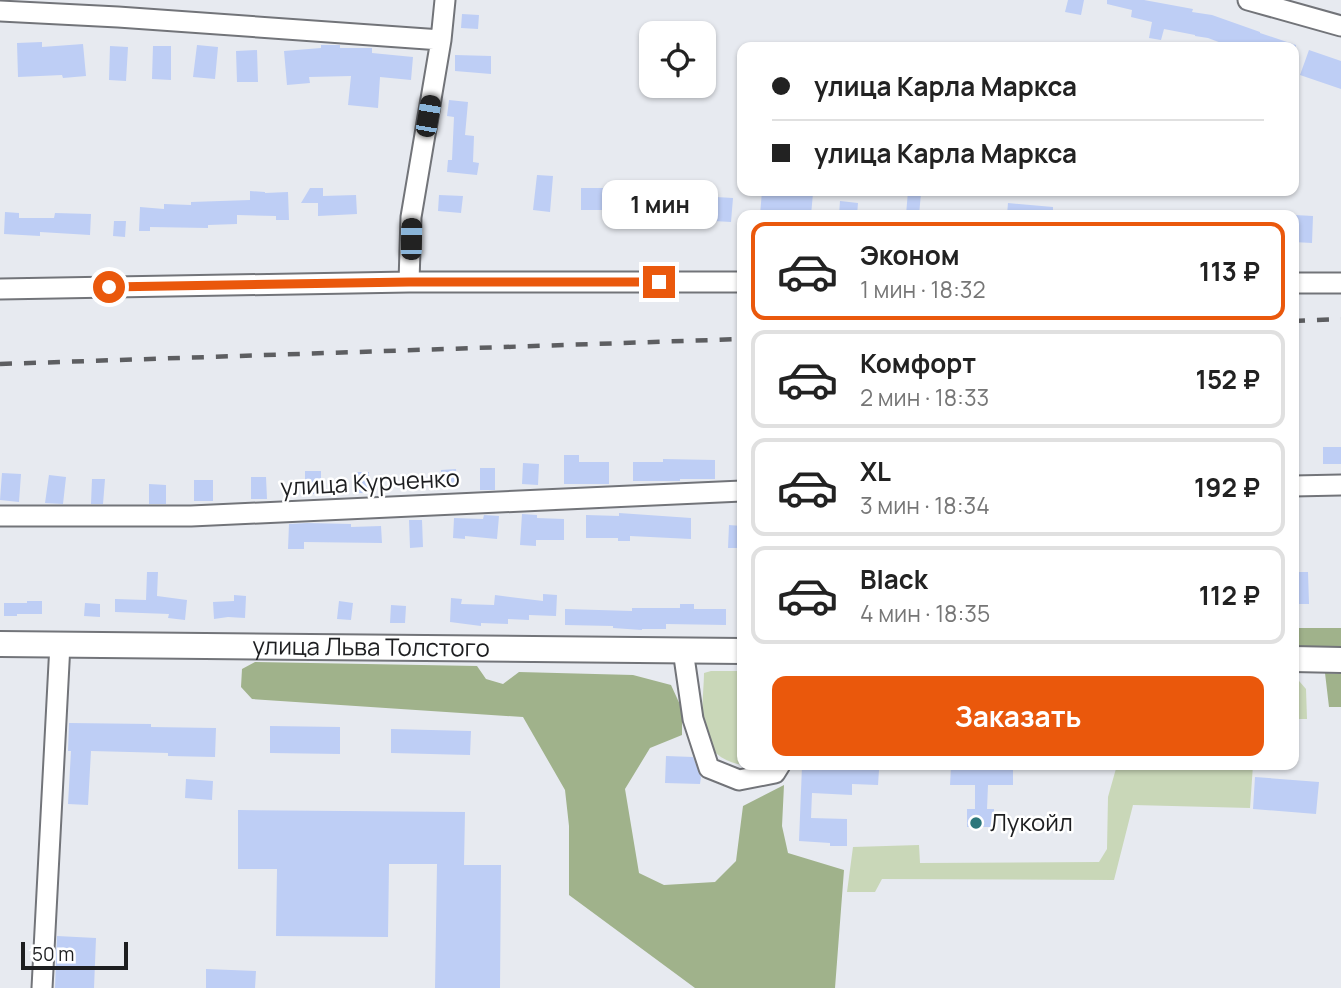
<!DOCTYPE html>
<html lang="ru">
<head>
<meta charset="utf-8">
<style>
	body { margin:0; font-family:Manrope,sans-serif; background:#f6f6f6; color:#222; height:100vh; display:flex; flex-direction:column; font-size:26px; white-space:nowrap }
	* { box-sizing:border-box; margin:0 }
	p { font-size:23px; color:#767676 }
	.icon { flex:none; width:38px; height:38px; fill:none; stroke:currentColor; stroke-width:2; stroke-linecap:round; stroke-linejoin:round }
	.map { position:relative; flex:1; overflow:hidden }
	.sheet { position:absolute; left:737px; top:210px; width:562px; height:560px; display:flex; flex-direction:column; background:#fff; border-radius:14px; box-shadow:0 2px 5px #0004 }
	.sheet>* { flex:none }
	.banner { position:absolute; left:737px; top:42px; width:562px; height:154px; border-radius:14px; box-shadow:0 2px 5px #0004; display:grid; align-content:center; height:154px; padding:0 35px; background:#fff }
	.controls { position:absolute; left:639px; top:21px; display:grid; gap:14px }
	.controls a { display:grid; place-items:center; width:77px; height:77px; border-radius:14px; background:#fff; box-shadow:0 2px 5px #0004; font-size:35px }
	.scale { position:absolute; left:21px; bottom:18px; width:107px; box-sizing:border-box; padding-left:7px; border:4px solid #1d1e20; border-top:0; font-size:19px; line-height:24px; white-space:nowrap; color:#1d1e20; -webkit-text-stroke:5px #fff; paint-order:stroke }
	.end { position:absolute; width:32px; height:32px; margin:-16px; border:9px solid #ea580c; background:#fff; box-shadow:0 0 0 4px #fff }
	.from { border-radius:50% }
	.bubble { position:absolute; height:49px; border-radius:14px; background:#fff; box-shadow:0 2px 5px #0004; font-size:23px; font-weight:700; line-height:49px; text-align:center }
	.car { position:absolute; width:21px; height:42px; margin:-21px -10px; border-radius:9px; box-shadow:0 0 5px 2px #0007; background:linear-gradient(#222 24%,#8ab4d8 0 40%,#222 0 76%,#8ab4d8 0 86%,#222 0) }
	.banner b { display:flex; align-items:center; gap:24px; height:66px; font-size:26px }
	.banner b+b { border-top:2px solid #e0e0e0 }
	.banner i { width:18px; height:18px; background:#222 }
	ul { padding:12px 0 0; list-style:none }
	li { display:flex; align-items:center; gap:21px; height:98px; margin:0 14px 10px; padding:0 21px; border:4px solid #e0e0e0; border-radius:14px }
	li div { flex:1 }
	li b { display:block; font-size:26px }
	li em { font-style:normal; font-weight:700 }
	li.on { border-color:#ea580c }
	li>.icon { width:63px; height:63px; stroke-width:1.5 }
	.cta { display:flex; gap:14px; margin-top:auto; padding:14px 35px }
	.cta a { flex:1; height:80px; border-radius:14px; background:#ea580c; color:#fff; font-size:28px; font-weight:700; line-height:80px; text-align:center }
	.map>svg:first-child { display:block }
</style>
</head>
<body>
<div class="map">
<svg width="1341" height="988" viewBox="0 0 1341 988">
	<rect width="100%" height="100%" fill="#e7eaf0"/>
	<!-- green -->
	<path fill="#c9d7b8" d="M711,671H742V765C725,762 709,752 704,735C700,725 704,686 704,673Z
		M1293,674L1306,689L1307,719H1293Z
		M1117,765H1253L1250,808L1133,805L1114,880L882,879L875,892H847L853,847L919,845L920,863L1099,862L1107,849L1108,797Z"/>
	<!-- forest -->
	<path fill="#a0b28b" d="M1293,628H1341V650H1293Z
		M255,662L477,666L486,679L503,684L519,672L633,675L671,685L682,709V735L650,748L625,789L639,873L664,885L715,882L736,861L743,806L784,785L782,826L788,853L844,870L835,988H695L569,895V826L565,790L523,717L252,699L241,687L242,669Z
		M1325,673L1341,674V707H1329Z"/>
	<!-- building -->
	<path fill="#becef5" d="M1068,0H1084L1081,15L1065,12Z
		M1107,0H1144L1193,9L1192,12L1212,15L1260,32V33L1296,45V47H1232L1208,38L1195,36V35L1164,29L1161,40L1149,38L1152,22L1131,17L1132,10L1107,4Z
		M462,14L479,15L478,29L461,28Z
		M42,42V47L83,44L86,76L63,78L62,75L18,77L17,43Z
		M197,45L218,47L215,79L193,77Z
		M321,45H340V48H372V53L413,57L411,80L380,77L378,108L348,105L351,76L309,77L310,83L287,85L284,51L321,48Z
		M110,46L128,47L126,81L109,80Z
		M153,46H171V80L152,79Z
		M257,50L258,82H237L236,51Z
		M1309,50L1341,61V89L1300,75Z
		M455,55L491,56V74L455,71Z
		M449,100L468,102L465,135L474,136L473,162L479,163L477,175L447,172L448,160H452L454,117L447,116Z
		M537,175L553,176L550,212L533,210Z
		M629,187L646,189L642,217L624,214Z
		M677,187L688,188L683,215L673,214Z
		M310,188H323V196L356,195L357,214L318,216V203H301Z
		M581,188H604V210H581Z
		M250,191L265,192V193L288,192L289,220H276V216L237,215V224L208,225V228L150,227V231H139L140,207L164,209V204L191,205V202L250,200Z
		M762,191H792L813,193L811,215H760Z
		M908,191L921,193L919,215H906Z
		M439,195L463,196L461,213L438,211Z
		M716,197L733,198L731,222L714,221Z
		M840,201L858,203L857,215H839Z
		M1008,203L1053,207V215H1007Z
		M5,212L19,213V218H54L55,213L91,214L90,235L40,232V236L4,234Z
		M1295,215L1313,216L1312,243L1293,242Z
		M114,221H126L125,237L113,236Z
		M1323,447H1341V464H1323Z
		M564,455H579V462H609V484H564Z
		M663,459L715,460V479H680V481H633V462H663Z
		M523,463L539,464L538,485L522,484Z
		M480,468H495V490H480Z
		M456,469L457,486L442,487L441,470Z
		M305,471H321V494H305Z
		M354,472H369V493H354Z
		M2,473L21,474L19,502L0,500Z
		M49,475L66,477L63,504L45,503Z
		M251,477H266L267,499H251Z
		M92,479H105L103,504H91Z
		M194,480H213V501H194Z
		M149,484L166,485V504H149Z
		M619,513L691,518V539L630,536V541H618V538H586V515L619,516Z
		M522,514L537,515V518L564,519V540H536V546L520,545Z
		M484,515L499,516L497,539L465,536V539L453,538L454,518L483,519Z
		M409,520H422L423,547L410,548Z
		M307,523L351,524V527L381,526L382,543L304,542V549H288L289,524Z
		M729,525L742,526V548H728Z
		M147,572H158L157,596L187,600L185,620L168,618L169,614L115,612V599L146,600Z
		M1293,572H1308L1309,604H1293Z
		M543,594L557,595L556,616L529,615V620L508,619V624L481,623V626L450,622L451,598L462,599L461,604L494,605L495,595L543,601Z
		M234,595L246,596L245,618L228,617L214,619L213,602L234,601Z
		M27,601H42V614H17V616H4V603H27Z
		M339,601L353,603L351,620L337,619Z
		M85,603L100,604V617L84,616Z
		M680,604H694V609H726V625L666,624V629H642V630L613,628V626L565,625V609L632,611V608H680Z
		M391,605L406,606L405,623H390Z
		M69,723L151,724V727L216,728L215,757L168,756V753L91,751L88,805L68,804L71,751H68Z
		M270,726L340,727V754L270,753Z
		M391,729L471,731L470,755L391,753Z
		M666,756L693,757L701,777L700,784L665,783Z
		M802,766L879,770L878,785L852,784V795L812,793L811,818L847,819V846H830V843L799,841Z
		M951,766H1013V785H988L987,809H994V827H967V809H975V785H950Z
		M1255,777L1319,782L1316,814L1253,809Z
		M186,779L213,781L212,800L185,798Z
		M238,810L465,812L464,865H501L500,988H435L437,864H389L388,937L276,936L277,869H238Z
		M57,936L96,938L94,988H55Z
		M206,969L256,971L255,988H206Z"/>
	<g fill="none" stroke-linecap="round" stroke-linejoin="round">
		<defs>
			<path id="minor" d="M1248,0L1341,26
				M0,11L118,17L441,40
				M409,282L411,217L441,40L445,0
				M1293,283H1341
				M0,289L409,282H742
				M1293,486L1341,485
				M0,516H191L742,491
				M683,650L693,719L709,768L739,780L775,773L780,765
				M42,988L60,644"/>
			<g id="major">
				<path id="s1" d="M0,644L742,651"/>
				<path d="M1293,659L1341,660"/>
			</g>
		</defs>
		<!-- minor casing -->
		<use href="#minor" stroke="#727479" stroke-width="23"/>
		<!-- major casing -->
		<use href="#major" stroke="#727479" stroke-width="28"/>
		<!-- minor -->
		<use href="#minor" stroke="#fff" stroke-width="19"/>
		<!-- major -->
		<use href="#major" stroke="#fff" stroke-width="24"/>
		<!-- rail -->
		<path stroke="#5d5e61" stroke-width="4.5" stroke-dasharray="12 12" stroke-linecap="butt" d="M1293,321L1341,319
			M0,364L742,339"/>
	</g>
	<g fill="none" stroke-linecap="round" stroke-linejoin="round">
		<!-- route -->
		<path stroke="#ea580c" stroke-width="9" d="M109,287L409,282H659"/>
	</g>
	<!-- markers -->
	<circle fill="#2d777b" stroke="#fff" stroke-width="2.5" cx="976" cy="823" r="7"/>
	<g text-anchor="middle" stroke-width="5" stroke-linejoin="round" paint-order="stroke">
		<!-- street labels -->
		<g font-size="24" fill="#1d1e20" stroke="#fff">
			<text transform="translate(370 483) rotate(-3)" y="8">улица Курченко</text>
			<text dy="8" stroke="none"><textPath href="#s1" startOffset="371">улица Льва Толстого</textPath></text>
		</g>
		<!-- poi labels -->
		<g font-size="24" fill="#1d1e20" stroke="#fff" text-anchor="start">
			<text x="990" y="831">Лукойл</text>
		</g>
	</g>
</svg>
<div class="controls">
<a><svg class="icon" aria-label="locate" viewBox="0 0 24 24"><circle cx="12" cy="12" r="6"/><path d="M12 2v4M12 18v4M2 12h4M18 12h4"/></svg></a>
</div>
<div class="scale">50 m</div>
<i class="end from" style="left:109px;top:287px"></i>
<i class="end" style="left:659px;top:282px"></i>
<div class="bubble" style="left:602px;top:180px;width:116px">1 мин</div>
<i class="car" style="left:428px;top:116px;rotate:10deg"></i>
<i class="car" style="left:411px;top:239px;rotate:1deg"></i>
<div class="banner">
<b><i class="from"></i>улица Карла Маркса</b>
<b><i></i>улица Карла Маркса</b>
</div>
<section class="sheet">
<ul>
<li class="on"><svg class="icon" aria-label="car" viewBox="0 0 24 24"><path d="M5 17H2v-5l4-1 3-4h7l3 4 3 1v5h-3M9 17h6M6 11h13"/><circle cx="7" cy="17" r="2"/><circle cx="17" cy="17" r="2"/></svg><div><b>Эконом</b><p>1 мин · 18:32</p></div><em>113 ₽</em></li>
<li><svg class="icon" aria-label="car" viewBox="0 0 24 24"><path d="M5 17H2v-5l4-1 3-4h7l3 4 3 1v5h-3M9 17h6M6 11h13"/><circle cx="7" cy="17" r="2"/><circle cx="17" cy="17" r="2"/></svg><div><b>Комфорт</b><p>2 мин · 18:33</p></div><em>152 ₽</em></li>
<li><svg class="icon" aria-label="car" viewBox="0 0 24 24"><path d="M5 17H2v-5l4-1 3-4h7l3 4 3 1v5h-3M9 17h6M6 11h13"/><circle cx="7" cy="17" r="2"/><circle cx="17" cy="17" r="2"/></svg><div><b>XL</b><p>3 мин · 18:34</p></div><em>192 ₽</em></li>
<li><svg class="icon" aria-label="car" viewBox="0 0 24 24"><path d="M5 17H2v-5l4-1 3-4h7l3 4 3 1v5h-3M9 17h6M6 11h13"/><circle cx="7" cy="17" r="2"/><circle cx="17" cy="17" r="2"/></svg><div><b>Black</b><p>4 мин · 18:35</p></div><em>112 ₽</em></li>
</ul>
<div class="cta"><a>Заказать</a></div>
</section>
</div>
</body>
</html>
